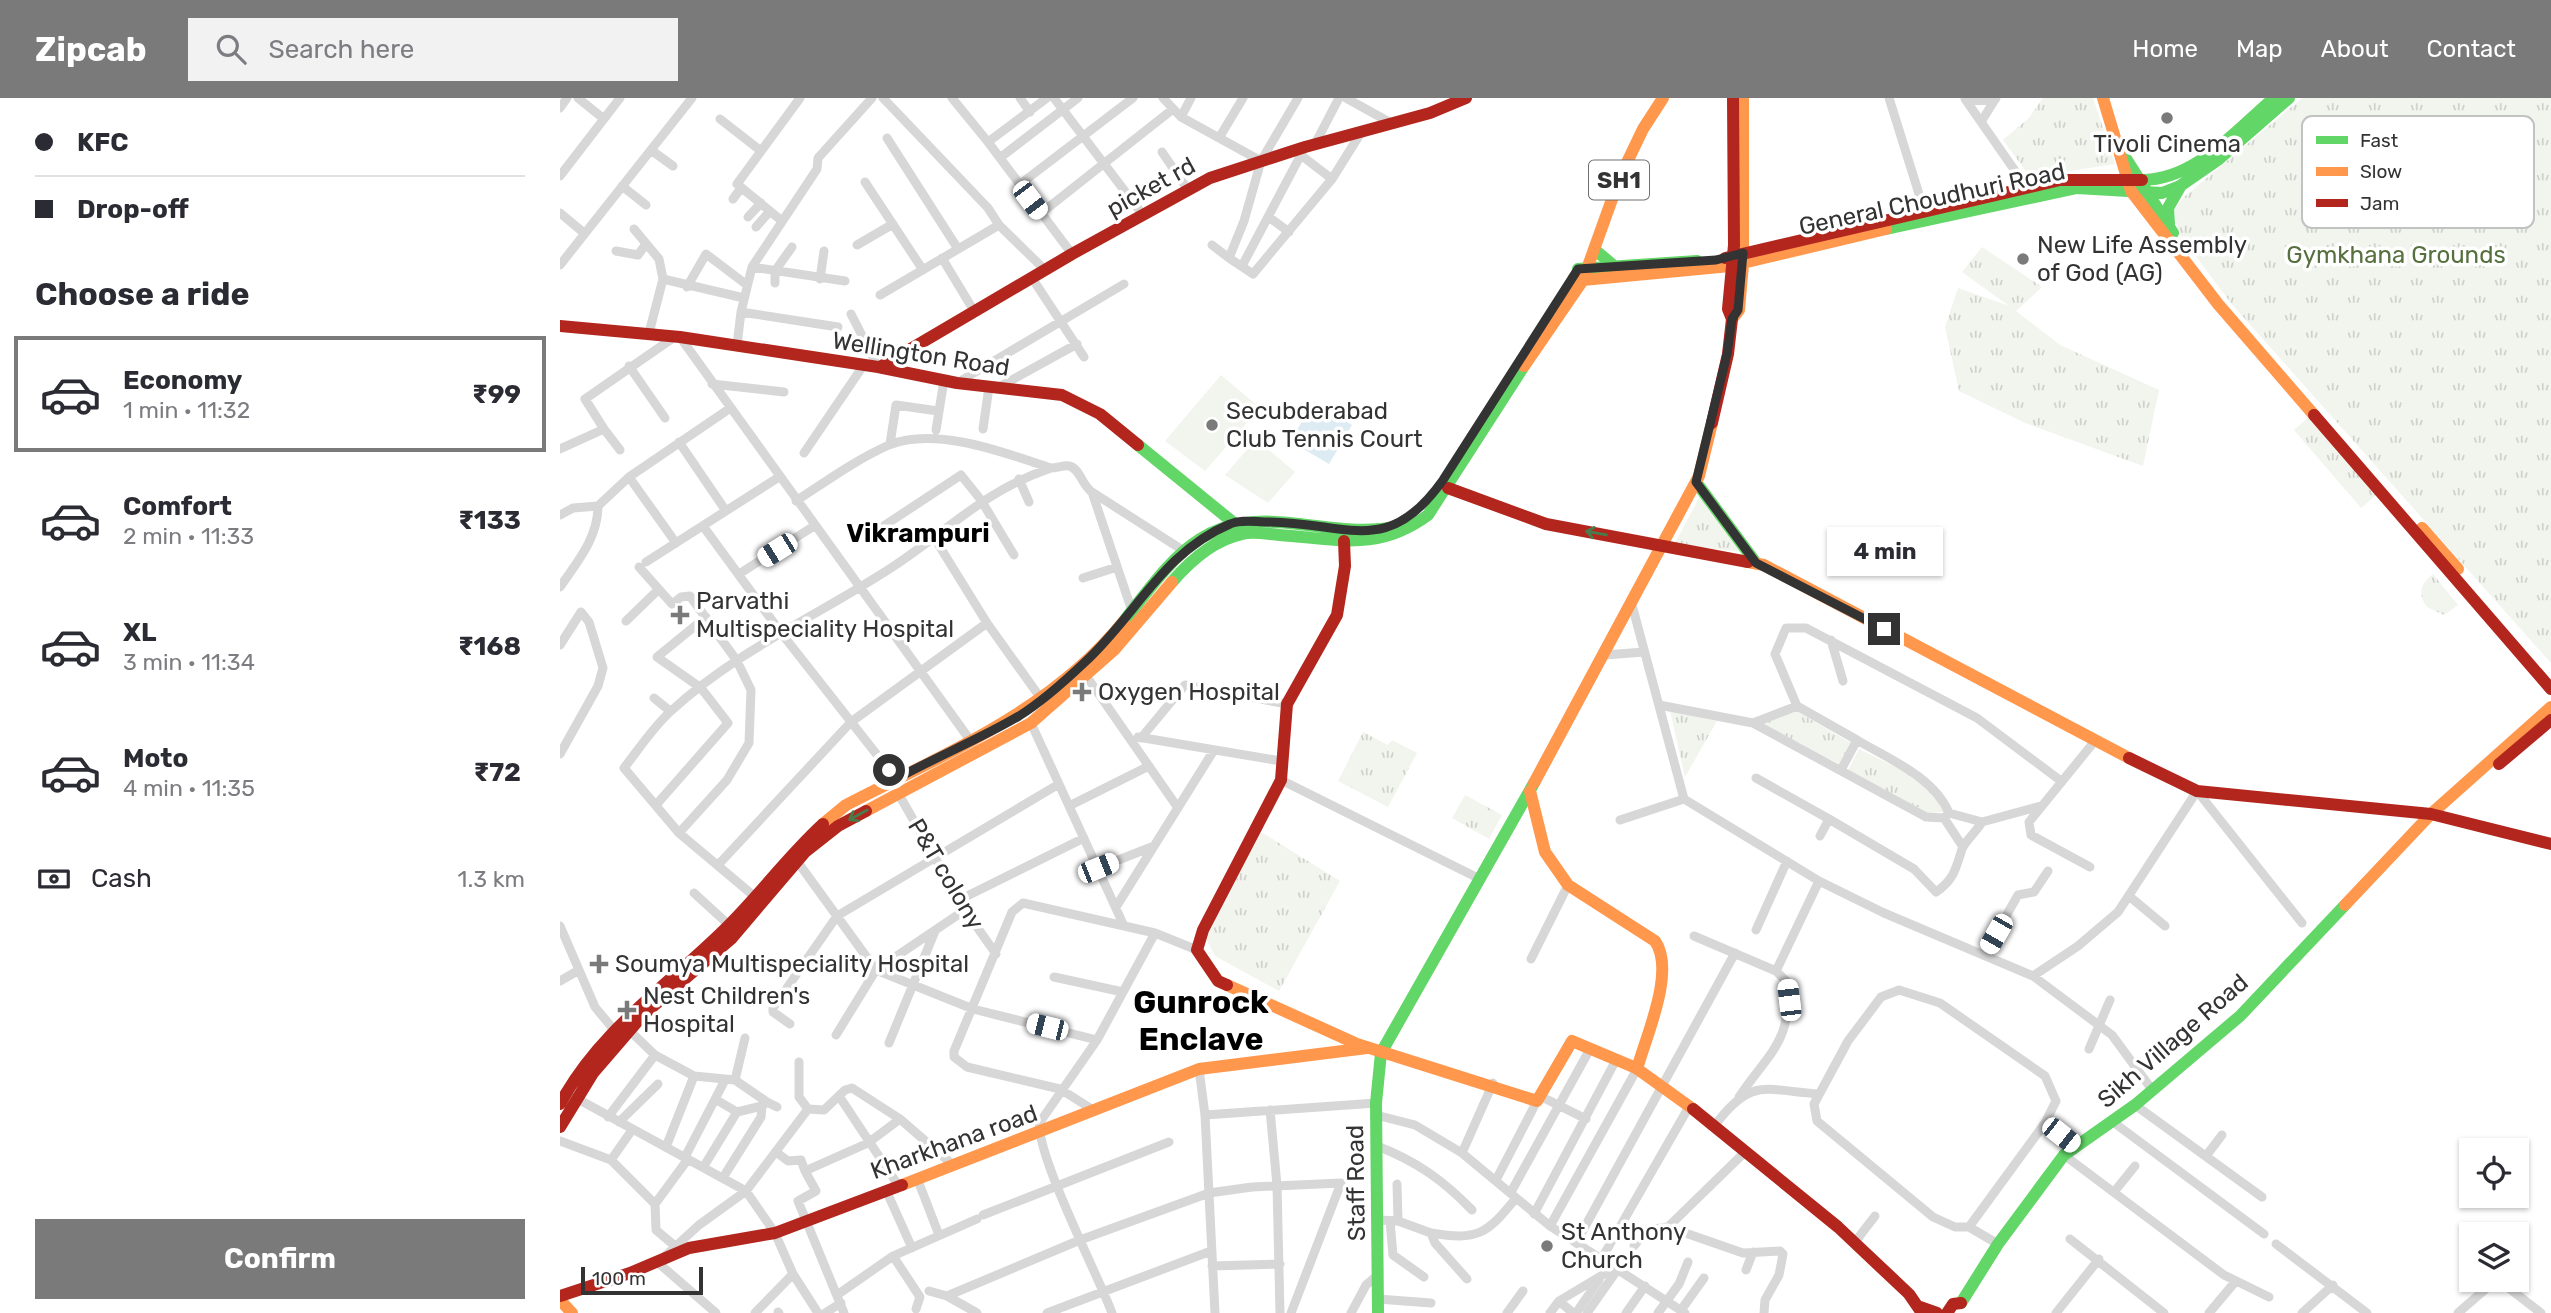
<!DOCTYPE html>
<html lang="en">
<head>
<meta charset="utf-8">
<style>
	body { margin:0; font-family:Rubik,sans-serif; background:#f2f2f3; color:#2b2b33; height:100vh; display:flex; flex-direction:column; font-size:26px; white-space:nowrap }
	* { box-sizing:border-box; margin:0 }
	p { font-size:23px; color:#7c7c81 }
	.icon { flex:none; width:38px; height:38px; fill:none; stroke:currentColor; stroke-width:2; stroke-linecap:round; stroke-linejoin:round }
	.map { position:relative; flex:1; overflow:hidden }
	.details { display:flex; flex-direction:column; background:#fff; width:560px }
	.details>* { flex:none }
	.banner { display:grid; align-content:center; height:154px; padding:0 35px; background:#fff }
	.tools { position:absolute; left:1899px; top:1040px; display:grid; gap:14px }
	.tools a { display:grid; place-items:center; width:70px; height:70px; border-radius:0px; background:#fff; box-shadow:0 2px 5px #0004; font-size:35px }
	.scale { position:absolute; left:21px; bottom:18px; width:122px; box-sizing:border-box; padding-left:7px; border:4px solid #333; border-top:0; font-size:19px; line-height:24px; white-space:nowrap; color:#333; -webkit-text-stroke:5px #fff; paint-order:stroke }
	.end { position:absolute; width:32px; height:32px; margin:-16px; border:9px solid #333; background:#fff; box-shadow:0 0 0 4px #fff }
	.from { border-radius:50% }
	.bubble { position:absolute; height:49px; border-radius:0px; background:#fff; box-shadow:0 2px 5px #0004; font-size:23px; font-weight:700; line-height:49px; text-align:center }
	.car { position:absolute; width:21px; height:42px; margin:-21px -10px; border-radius:9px; box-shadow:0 0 5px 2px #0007; background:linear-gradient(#fff 24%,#345 0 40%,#fff 0 76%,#345 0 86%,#fff 0) }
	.banner b { display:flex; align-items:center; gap:24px; height:66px; font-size:26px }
	.banner b+b { border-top:2px solid #e1e1e2 }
	.banner i { width:18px; height:18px; background:#2b2b33 }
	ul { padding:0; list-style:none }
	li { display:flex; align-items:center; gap:21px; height:116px; margin:0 14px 10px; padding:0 21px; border:4px solid transparent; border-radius:0px }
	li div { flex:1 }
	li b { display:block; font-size:26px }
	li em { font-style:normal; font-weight:700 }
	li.selected { border-color:#7a7a7a }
	li>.icon { width:63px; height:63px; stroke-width:1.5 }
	h2 { padding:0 35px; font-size:32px; line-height:84px }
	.pay { display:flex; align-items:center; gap:18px; height:77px; padding:0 35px; font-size:26px }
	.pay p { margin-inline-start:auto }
	.button { display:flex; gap:14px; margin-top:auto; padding:14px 35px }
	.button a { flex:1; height:80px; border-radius:0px; background:#7a7a7a; color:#fff; font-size:28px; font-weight:700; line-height:80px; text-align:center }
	header { display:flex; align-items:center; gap:42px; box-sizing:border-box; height:98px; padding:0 35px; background:#7a7a7a; color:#fff }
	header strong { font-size:33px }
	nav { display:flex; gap:38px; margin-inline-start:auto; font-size:24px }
	.search { width:490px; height:63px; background:#f2f2f3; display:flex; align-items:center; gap:18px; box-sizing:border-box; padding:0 24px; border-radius:0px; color:#7c7c81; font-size:26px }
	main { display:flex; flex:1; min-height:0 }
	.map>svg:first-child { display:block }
</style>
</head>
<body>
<header>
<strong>Zipcab</strong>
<div class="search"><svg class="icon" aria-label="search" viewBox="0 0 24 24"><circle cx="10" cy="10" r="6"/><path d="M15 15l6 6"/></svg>Search here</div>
<nav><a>Home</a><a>Map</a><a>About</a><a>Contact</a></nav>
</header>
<main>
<section class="details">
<div class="banner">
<b><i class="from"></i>KFC</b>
<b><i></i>Drop-off</b>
</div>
<h2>Choose a ride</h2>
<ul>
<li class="selected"><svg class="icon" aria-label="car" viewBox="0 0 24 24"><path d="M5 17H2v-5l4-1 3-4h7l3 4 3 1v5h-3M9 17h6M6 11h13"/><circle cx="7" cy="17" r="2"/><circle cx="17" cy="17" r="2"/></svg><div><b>Economy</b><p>1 min · 11:32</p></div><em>₹99</em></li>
<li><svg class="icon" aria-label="car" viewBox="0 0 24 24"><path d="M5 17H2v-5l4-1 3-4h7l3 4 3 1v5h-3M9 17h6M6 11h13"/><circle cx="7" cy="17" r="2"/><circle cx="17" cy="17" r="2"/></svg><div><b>Comfort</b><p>2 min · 11:33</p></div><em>₹133</em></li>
<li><svg class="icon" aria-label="car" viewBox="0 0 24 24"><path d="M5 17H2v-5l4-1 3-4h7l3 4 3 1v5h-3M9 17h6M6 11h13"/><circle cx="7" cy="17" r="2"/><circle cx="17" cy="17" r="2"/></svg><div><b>XL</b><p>3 min · 11:34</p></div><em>₹168</em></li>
<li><svg class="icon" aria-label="car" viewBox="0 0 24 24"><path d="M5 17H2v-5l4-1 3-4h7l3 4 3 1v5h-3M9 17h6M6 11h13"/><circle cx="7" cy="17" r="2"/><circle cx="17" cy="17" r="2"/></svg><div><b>Moto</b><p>4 min · 11:35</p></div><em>₹72</em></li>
</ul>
<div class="pay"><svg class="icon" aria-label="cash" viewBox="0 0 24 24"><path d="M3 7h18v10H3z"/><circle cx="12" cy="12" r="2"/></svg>Cash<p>1.3 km</p></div>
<div class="button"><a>Confirm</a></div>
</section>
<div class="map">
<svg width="1991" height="1215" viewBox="0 0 1991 1215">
	<defs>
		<pattern id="grass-tufts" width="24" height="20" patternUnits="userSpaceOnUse" patternTransform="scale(1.75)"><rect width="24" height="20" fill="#f1f5ed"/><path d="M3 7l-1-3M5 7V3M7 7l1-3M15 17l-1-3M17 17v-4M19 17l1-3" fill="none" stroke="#cfd2cc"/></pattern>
	</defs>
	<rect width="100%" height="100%" fill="#fff"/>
	<!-- grass -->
	<path fill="url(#grass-tufts)" d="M1483,0H1533L1555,66L1470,79L1443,42L1469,20Z
		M1742,0H1991V565L1670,204L1618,134L1614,112L1624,99Z
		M1422,149L1482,189L1456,213L1500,247L1599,292L1583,368L1465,325L1399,293L1385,229L1398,190L1449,208L1402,174Z
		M1750,318L1818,396L1801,410L1734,332Z
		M1140,398L1183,454L1114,447Z
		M1873,476L1898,507L1884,517L1867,509C1857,496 1861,485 1873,476Z
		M1110,613L1157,623L1125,679Z
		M1236,613L1291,645L1279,666L1201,625Z
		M803,634L828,647L832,642L857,655L828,709L778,683Z
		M1299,651L1348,675L1381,702L1383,714L1368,715L1288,672Z
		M905,697L942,717L929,741L892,720Z
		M701,734L780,783L719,893L655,858L646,840Z"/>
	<!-- pitch -->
	<path fill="#f1f5ed" d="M661,277L700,310L645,373L605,343Z
		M696,341L735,374L708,405L665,377Z"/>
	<!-- water -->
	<path fill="#ddebf3" d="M754,304L792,327L769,366L730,343Z"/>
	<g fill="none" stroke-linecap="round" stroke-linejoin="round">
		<!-- street -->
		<path stroke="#d7d7d7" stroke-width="9" d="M18,0L44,21
			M323,0L428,110L439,127L485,172
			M392,0L428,44L487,0
			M460,0L470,14
			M494,0L583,117
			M603,0L621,19L631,0
			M738,0L701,63L684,123L669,160L693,176L772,81L802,33
			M786,0L831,25
			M1329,0L1364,112
			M1436,0L1434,3L1405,1L1467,90
			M0,10L7,0
			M621,19L701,63
			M160,21L201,53
			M1421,24L1434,3
			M327,40L398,151
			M659,40L683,0
			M428,44L512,156
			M755,46L779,0
			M91,52L113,68
			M602,54L628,92
			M742,58L772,81
			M441,59L518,0
			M0,78L60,0
			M305,84L363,172
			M459,87L573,0
			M62,88L86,107
			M173,101L181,90
			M0,115L24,135
			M480,116L613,11
			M188,119L201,105
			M709,119L729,134
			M222,123L177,86L240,0
			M196,129L210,113
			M74,131L99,161L103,181L89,235
			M297,147L333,126
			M652,147L669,160
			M56,153L78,157L86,146
			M382,160L414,213
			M0,167L132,0
			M682,168L745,49
			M192,169L285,183
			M472,180L524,259
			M103,181L184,200
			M260,181L264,153
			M215,185V173L232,149
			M127,189L146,156L187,187
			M320,197L439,127
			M181,214L192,169L257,71L258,60L312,0
			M291,216L318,269
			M120,239L410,642
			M177,247L181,214L278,229
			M69,268L105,320
			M397,285L564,186
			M152,286L224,294
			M439,289L517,246
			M44,331L25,301L113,240
			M423,331L429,289
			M376,332L384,282
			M119,344L166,413
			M330,346L336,307L378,313
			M0,351L44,331L60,352
			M244,355L303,268
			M491,370C497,370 504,367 509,368C520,370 522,388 532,394
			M69,379L116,445
			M459,381L469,404
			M38,408L69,379L169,311
			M0,417L13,410L38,408C38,440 17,464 0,489
			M143,428L222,536L336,681
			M313,435L401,377L421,402L454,457
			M375,441L427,525L482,602
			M86,464L219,379
			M79,469L112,506L121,499L130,498L177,563L191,592L189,645L167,682L119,735
			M179,476L254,428
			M523,480L557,469
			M1072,507L1124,701L1259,783L1324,815L1473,878L1552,937L1593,993
			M572,513L532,394L624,453
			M66,523L98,492
			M1271,542L1283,583
			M0,547L21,514L29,524L43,570L38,588L0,656
			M1045,557L1084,554
			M527,579L618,710
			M94,600L110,613
			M1099,607L1193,625L1366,719L1384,720
			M1237,608L1215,556L1226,530H1246L1417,620L1501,683
			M471,625L564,828
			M1193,625L1237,608L1297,642L1281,672
			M578,639L721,663
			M581,640L625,587L727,606
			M1297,642C1329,661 1374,679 1389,715
			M1196,680L1269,721L1260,738
			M721,682L920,781
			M338,695L405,812L436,856
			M96,707L168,625L141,590L97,559L146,519
			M509,708L589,668
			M1269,721L1354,771L1376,794C1394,782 1396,770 1402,751C1405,743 1417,733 1422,724
			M1060,722L1124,701
			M1403,749L1384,720L1389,715L1422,724L1481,708
			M237,763L316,872L413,911L537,942
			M158,767L291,624L427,525
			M1530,769L1471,737L1469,724L1534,644
			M538,770L594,748
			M134,795L169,827
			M194,798L119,735L64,670C79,651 93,629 111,613C176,553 261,516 334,468C390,431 425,392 491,370C445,355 376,328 329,347C297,361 265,384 236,403
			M1569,798L1605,828
			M399,802L524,740
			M556,809L654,652
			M0,828L35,909L54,932
			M1196,832L1227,763
			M1134,838L1216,873L1259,783
			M1425,855L1458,797L1474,794L1488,773
			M971,861L1008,787
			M1473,878L1518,848L1558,814L1637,693L1742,825
			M494,879L563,894
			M0,883L19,872
			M230,926L213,914V910L277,818L499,686
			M70,933L95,957L134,978L175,982L207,1004
			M276,937L316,872L405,812
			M329,945L375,833
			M1529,951L1550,902
			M239,964V999L248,1011
			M639,971L645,1017L655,1215
			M175,982L185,940
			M279,998L338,1087
			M980,998L1026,1021
			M1179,999C1209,954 1234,943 1226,883L1216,873
			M16,1000L186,1093L215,1135L233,1176L195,1215
			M155,1001L177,1014
			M1575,1007L1702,1099
			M710,1012L717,1087L720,1215
			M535,1013L500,991L407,969L394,959V953L452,814L463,805L595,835
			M645,1017L816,1005
			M816,1017L855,1027L902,1055L990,1128L1125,1215
			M48,1019L95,957
			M59,1024L98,986
			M1553,1024L1704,1136
			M1485,1025L1516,1048
			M1155,1027C1191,979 1204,992 1258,996
			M0,1043L51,1062L95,1106L128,1061
			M817,1048C856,1063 883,1082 912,1112
			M106,1049L134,978
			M216,1054L228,1063L241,1062L245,1073L308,1045L340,1021
			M902,1055L933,985
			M1504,1057L1664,1177L1709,1199
			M1646,1058L1662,1037
			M125,1059L165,982
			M51,1062L72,1032
			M144,1068L177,1014L202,1008
			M245,1073L256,1093L238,1103L284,1215
			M164,1078L201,1019L202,1008L207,1004L217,1009
			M357,1080L379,1137
			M936,1082L977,1003
			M837,1086L838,1123
			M326,1092L352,1150
			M951,1094L1030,951
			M1554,1094L1575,1068
			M95,1106L96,1132L115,1148
			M974,1116L1056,962
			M423,1117L609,1044
			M819,1122L838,1123L871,1135L875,1145L907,1181
			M830,1123L833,1157L864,1179
			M990,1128L1077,971
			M1108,1129L1186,1053
			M1409,1129H1395L1373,1119L1257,1023L1254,1006L1288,943L1321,899L1339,892L1380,905L1485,978L1496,1003L1485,1025L1409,1129L1438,1146
			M871,1135C918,1143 927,1136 956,1100
			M1510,1141L1604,1215
			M1295,1144L1315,1118
			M1016,1145L1175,855
			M1716,1146L1807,1215
			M1074,1148L1087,1132L1108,1129L1183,1155L1220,1153L1223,1156L1219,1177L1205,1202L1204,1215
			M105,1158L139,1127L186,1093L248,1011L264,1012L285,992L292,990L340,1021L393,1067
			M333,1158L360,1199L356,1211
			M1042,1160L1130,1007
			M96,1163L156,1215
			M652,1168L720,1166
			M1186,1172L1193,1154
			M233,1176L258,1215
			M369,1193L387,1198L417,1215
			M277,1197L333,1158L417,1121
			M387,1198L520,1142L649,1095L692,1089L781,1085L731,1215
			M818,1201L871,1205
			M1121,1212L1144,1180
			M218,1214L219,1215
			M265,1215L281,1205
			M487,1215L651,1153
			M552,1215C539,1179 474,1053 480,1024L537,942L595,835L637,852
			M791,1215L806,1187L818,1177
			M947,1215L963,1193
			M990,1215L999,1203
			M1013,1215L999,1203L1056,1169
			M1016,1215L1039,1182
			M1027,1215L1058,1171
			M1066,1215L1085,1188
			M1098,1215L1119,1186L1128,1164
			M1496,1215L1539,1161
			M1649,1215L1675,1184
			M1742,1215L1773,1187
			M1898,1215L1937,1181L1981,1215"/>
		<!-- fast -->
		<path stroke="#63d668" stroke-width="12" d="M1565,59L1613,135
			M1582,82C1635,82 1675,33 1714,0
			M1609,126L1608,110L1620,89
			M1326,131L1517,90L1602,95L1620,88L1659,61L1729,0
			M1035,152L1053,167
			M1018,171L1137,163
			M578,347L680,430
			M1136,384L1196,465
			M612,484C630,463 653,442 682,436C693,433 707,436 719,437C778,441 818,454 868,417L964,268
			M564,523C618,454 643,413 739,426C772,430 803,435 836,429
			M1401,1205L1438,1146L1504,1057L1575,1007L1680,918L1785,807
			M818,1215L816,1005L821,955L974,685"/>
		<!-- slow -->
		<path stroke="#ff974d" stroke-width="12" d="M1543,0L1571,93L1658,206L1754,317
			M1014,180L1023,182L1170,168L1326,131
			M1172,221L1179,212L1183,166V0
			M964,268L1023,182L1060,79L1083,31L1103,0
			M1862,430L1898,471
			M1188,464L1204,467L1569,660
			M974,685L1139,378L1152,325
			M970,693L985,754L1008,787L1095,843C1116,873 1086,938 1077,971
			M306,713L471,625L554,552L612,484
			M263,726L286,707C386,655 491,613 564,523
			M1785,807L1871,716L1991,609
			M667,887L797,946L977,1003L1012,943L1076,970L1133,1011
			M342,1087L639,971L807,950
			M0,1202L12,1215"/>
		<!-- jam -->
		<path stroke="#b3261e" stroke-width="12" d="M1165,160L1500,82H1582
			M0,228L120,239L318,269L397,285L502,297L540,316L578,347
			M320,269L512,156L650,80L745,49L870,15L906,0
			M1754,317L1991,591
			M1152,325L1168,256L1172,221L1168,211L1174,147L1173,0
			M888,390L986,426L1188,464
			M1569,660L1637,693L1871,716L1991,746
			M1939,666L1991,622
			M667,887L658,883L637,852L643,832L721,682L727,606L777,517L785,468L784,443
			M0,1006C39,933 106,889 164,832C199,798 227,759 263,726
			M1133,1011L1278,1129L1349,1196L1362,1215
			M0,1029L33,975L83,917L171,841L245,754L278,728L306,713
			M0,1198L70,1175L129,1150L215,1135L342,1087
			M1360,1209L1377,1215
			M1387,1215L1393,1206L1401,1205"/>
	</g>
	<!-- one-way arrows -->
	<defs><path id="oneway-shaft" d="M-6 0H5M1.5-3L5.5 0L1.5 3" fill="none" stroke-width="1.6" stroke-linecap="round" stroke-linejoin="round" transform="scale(1.75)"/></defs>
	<g stroke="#497c4b">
		<use href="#oneway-shaft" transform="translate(1036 435) rotate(-170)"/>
		<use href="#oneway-shaft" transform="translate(298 717) rotate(151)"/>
	</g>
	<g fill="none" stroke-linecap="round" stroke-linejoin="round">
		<!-- route -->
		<path stroke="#333" stroke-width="9" d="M329,672L336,681C376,659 420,641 459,618C483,603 505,583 525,564C576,517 603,454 670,426C681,421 695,424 707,424C788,424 827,461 883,382L1018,171L1156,162L1183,155L1178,212L1172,221L1167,256L1136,384L1196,465L1324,531"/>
	</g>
	<!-- markers -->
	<g fill="#7a7a7a" stroke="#fff" stroke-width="2.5">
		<circle cx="1607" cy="20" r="7"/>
		<circle cx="1463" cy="161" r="7"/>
		<circle cx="652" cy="327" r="7"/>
		<path d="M116.5 506.5h7v7h7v7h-7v7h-7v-7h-7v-7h7z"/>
		<path d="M518.5 583.5h7v7h7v7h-7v7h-7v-7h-7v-7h7z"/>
		<path d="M35.5 855.5h7v7h7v7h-7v7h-7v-7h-7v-7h7z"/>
		<path d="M63.5 901.5h7v7h7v7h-7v7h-7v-7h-7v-7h7z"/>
		<circle cx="987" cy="1148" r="7"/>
	</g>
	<g text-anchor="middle" stroke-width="7" stroke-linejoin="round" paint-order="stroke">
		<!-- shield labels -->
		<rect fill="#fff" stroke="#707070" stroke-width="2" x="1029" y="62.5" width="60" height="39" rx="5"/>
		<g font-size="23" font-weight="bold" fill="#333">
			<text x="1059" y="90">SH1</text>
		</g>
		<!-- poi labels -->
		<g font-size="24" fill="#333" stroke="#fff" text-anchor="start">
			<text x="1607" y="54" text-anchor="middle">Tivoli Cinema</text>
			<text x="1477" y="155">New Life Assembly<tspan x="1477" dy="28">of God (AG)</tspan></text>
			<text x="666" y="321">Secubderabad<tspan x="666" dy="28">Club Tennis Court</tspan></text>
			<text x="136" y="511">Parvathi<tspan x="136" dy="28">Multispeciality Hospital</tspan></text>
			<text x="538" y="602">Oxygen Hospital</text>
			<text x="55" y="874">Soumya Multispeciality Hospital</text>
			<text x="83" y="906">Nest Children's<tspan x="83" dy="28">Hospital</tspan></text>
			<text x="1001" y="1142">St Anthony<tspan x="1001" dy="28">Church</tspan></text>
		</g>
		<!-- street labels -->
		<g font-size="24" fill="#333" stroke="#fff">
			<text transform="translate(591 89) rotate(-29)" y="8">picket rd</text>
			<text transform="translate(1372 101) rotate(-12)" y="8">General Choudhuri Road</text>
			<text transform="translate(361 256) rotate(9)" y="8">Wellington Road</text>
			<text transform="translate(386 776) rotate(59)" y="8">P&amp;T colony</text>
			<text transform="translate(1613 943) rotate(-41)" y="8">Sikh Village Road</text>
			<text transform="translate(394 1044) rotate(-20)" y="8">Kharkhana road</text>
			<text transform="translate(796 1085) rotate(-91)" y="8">Staff Road</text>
		</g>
		<!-- park labels -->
		<g font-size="24" fill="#56703f" stroke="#fff">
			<text x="1836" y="165">Gymkhana Grounds</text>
		</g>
		<!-- neighbourhood labels -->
		<g font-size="26" font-weight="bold" fill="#000" stroke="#fff">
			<text x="358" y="444">Vikrampuri</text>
		</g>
		<!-- district labels -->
		<g font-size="32" font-weight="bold" fill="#000" stroke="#fff">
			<text x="641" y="915">Gunrock<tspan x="641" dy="37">Enclave</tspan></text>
		</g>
	</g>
	<!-- legend -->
	<rect x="1742" y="18" width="232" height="112" rx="10" fill="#fff" stroke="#c2c2c2" stroke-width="2"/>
	<rect x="1756" y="38" width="32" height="8" fill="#63d668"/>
	<rect x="1756" y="69" width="32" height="9" fill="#ff974d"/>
	<rect x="1756" y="101" width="32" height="8" fill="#b3261e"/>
	<g font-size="19" fill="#333">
		<text x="1800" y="49">Fast</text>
		<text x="1800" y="80">Slow</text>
		<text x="1800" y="112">Jam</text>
	</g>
</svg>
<div class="tools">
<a><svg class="icon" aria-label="locate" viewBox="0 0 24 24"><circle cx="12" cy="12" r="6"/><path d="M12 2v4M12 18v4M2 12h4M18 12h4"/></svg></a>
<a><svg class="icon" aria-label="layers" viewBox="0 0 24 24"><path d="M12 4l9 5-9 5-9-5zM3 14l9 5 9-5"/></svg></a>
</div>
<div class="scale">100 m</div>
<i class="end from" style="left:329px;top:672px"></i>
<i class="end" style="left:1324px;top:531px"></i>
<div class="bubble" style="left:1267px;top:429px;width:116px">4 min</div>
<i class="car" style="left:470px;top:102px;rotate:143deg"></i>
<i class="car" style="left:217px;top:452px;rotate:238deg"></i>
<i class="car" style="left:538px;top:770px;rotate:68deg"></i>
<i class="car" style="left:1436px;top:836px;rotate:210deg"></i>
<i class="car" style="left:1229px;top:902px;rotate:353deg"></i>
<i class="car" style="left:487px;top:929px;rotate:284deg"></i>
<i class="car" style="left:1501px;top:1037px;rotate:128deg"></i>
</div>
</main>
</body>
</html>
